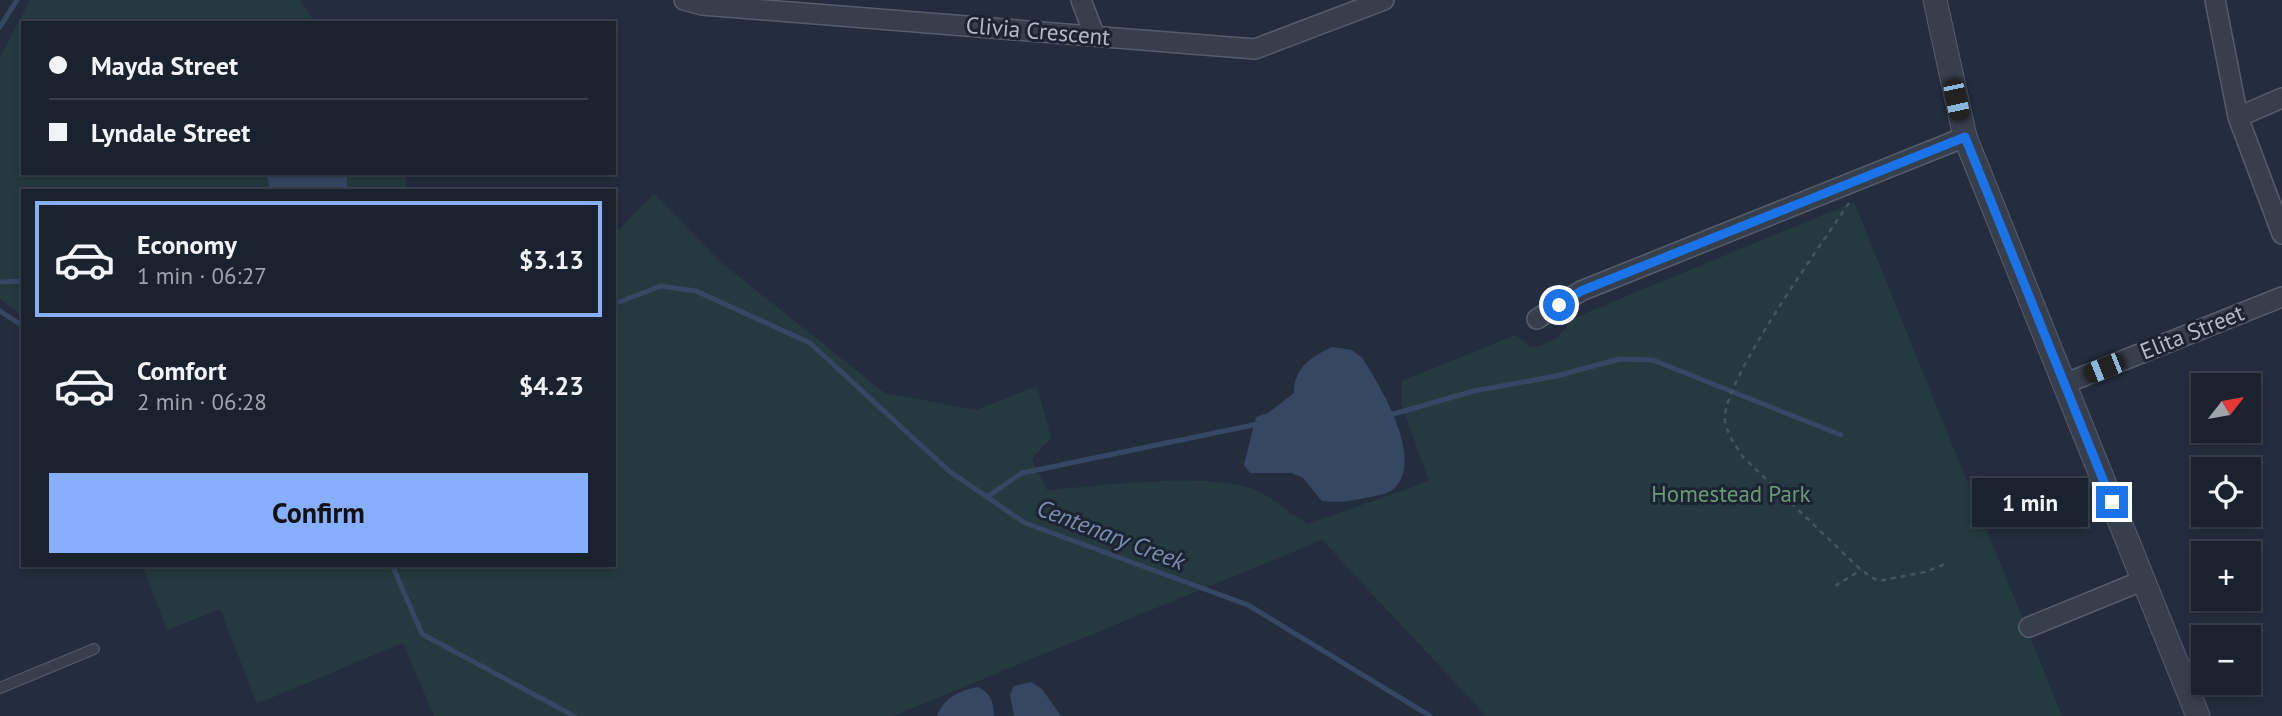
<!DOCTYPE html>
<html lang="en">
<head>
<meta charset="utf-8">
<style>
	body { margin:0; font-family:"PT Sans",sans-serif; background:#232a36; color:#f1f3f6; height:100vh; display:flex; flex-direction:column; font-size:26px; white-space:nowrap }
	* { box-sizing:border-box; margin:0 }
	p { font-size:23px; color:#9fa4aa }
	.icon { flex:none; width:38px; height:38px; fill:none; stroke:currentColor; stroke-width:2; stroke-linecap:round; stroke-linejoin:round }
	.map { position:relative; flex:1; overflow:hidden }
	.sheet { position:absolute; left:21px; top:189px; width:595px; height:378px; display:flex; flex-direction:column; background:#1a222e; border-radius:0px; box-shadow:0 4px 10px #0003,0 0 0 2px #383f4a }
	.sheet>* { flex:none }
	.guide { position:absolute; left:21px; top:21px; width:595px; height:154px; border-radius:0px; box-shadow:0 4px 10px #0003,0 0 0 2px #383f4a; display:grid; align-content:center; height:154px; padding:0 28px; background:#1a222e }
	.needle { width:46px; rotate:59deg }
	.fabs { position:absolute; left:2191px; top:373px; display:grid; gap:14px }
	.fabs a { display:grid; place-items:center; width:70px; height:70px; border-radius:0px; background:#1a222e; box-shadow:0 4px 10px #0003,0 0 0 2px #383f4a; font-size:35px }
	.end { position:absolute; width:32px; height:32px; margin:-16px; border:9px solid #1a73e8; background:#fff; box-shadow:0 0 0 4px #fff }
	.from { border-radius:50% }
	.bubble { position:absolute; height:49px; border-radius:0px; background:#1a222e; box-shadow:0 4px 10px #0003,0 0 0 2px #383f4a; font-size:23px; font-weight:600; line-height:49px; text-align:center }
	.car { position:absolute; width:21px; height:42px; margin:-21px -10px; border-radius:9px; box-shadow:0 0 5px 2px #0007; background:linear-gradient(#222 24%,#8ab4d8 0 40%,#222 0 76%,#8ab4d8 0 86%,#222 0) }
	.guide b { display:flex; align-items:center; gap:24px; height:66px; font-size:26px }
	.guide b+b { border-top:2px solid #383f4a }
	.guide i { width:18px; height:18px; background:#f1f3f6 }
	ul { padding:12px 0 0; list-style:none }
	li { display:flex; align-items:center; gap:21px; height:116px; margin:0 14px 10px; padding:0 14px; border:4px solid transparent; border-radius:0px }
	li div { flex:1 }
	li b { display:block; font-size:26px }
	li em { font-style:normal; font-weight:600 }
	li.current { border-color:#86aefa }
	li>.icon { width:63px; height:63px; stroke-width:1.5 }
	.action { display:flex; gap:14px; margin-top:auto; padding:14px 28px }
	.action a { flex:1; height:80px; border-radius:0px; background:#86aefa; color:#111; font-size:28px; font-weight:600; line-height:80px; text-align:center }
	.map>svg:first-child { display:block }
</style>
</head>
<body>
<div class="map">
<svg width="2282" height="716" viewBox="0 0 2282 716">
	<rect width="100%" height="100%" fill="#232d3d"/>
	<!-- green -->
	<path fill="#253a3e" d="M30,0H300L316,23H23V173H266L270,191H23V317L0,299V57Z
		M346,173H406V191H348Z
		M654,194L723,264L885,393L977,410L1037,386L1051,438L1032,459L1047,490C1099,486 1212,470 1258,491C1275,500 1292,514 1308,524L1429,481L1401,403L1402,381L1515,335L1530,347C1550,345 1561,337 1571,319L1854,202L2062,716H1486L1322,540L893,716H434L403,643L257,704L220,609L167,630L142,565H614V234Z"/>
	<!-- water -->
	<path fill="#364764" d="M266,173H346L348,191H270Z
		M1332,347L1352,350L1362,358C1380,385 1428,464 1391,491C1384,495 1373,496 1365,498C1349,501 1338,503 1322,501L1303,478L1292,473H1250L1244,465L1256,417L1268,413L1294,393C1293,369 1312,356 1332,347Z
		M1031,682L1042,689L1061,716H1014L1010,695L1014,686Z
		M978,687C992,694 993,702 994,716H937C944,697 959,691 978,687Z"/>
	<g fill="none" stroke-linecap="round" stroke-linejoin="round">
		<!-- stream -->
		<path stroke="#364764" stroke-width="5" d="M0,27L17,0
			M0,282L23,281
			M614,304L661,286L696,291L810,343L949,471L1025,523L1248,605L1430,716
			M0,311L23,326
			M1390,415L1474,391L1556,376L1620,359L1653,360L1841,435
			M987,497L1022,473L1258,424
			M392,565L422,634L574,716"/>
		<defs>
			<path id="service" d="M0,688L94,649"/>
			<path id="minor" d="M684,0L702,5L1255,49L1384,0
				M1081,0L1094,34
				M2215,0L2238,117L2282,234
				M2238,117L2282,98
				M1537,319L1581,291L1965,137
				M2064,384L2282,297
				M2029,627L2144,580"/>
			<path id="tertiary" d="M1935,0L1965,137L2198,716"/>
		</defs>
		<!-- service casing -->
		<use href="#service" stroke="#555d6b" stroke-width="12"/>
		<!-- minor casing -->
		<use href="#minor" stroke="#555d6b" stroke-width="22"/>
		<!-- tertiary casing -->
		<use href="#tertiary" stroke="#555d6b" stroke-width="25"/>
		<!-- path -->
		<path stroke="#43575b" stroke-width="2.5" stroke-dasharray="5 5" stroke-linecap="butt" d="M1849,203C1823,242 1724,379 1725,418C1725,432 1736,446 1743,457L1861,570L1878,581L1925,572L1945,564
			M1835,586L1861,570"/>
		<!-- service -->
		<use href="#service" stroke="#373f4d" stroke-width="10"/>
		<!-- minor -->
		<use href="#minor" stroke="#373f4d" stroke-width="19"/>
		<!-- tertiary -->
		<use href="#tertiary" stroke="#373f4d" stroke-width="23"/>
	</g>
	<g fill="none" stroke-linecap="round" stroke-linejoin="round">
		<!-- route -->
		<path stroke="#1a73e8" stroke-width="9" d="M1559,305L1581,291L1965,137L2112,502"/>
	</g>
	<g text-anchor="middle" stroke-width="6" stroke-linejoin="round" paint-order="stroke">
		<!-- street labels -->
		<g font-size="23" fill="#b2bac8" stroke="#1c2432">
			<text transform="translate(1038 31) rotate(5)" y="8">Clivia Crescent</text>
			<text transform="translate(2192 332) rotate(-22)" y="8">Elita Street</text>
		</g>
		<!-- park labels -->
		<g font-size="23" fill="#699a76" stroke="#1c2432">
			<text x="1731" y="502">Homestead Park</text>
		</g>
		<!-- water labels -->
		<g font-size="24" font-style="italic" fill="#798eb1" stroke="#1c2432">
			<text transform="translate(1111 535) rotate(21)" y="8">Centenary Creek</text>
		</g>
	</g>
</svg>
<div class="fabs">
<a><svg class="needle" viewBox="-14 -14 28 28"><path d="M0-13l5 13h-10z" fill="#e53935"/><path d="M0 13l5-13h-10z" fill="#9fa4aa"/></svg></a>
<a><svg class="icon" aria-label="locate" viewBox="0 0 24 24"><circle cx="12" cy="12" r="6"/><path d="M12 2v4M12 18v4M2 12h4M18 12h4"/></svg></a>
<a>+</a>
<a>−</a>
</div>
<i class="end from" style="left:1559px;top:305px"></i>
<i class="end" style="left:2112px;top:502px"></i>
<div class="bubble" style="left:1972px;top:478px;width:116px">1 min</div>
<i class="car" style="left:1956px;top:100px;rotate:168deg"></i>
<i class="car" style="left:2104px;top:368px;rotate:248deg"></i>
<div class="guide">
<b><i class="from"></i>Mayda Street</b>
<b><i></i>Lyndale Street</b>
</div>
<section class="sheet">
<ul>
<li class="current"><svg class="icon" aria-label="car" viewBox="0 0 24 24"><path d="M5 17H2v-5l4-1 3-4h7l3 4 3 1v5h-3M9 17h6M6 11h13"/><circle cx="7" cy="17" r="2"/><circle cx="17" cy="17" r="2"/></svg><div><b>Economy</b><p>1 min · 06:27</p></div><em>$3.13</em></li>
<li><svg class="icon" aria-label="car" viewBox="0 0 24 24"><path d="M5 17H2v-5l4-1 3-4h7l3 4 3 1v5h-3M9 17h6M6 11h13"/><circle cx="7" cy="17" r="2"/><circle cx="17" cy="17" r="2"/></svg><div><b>Comfort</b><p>2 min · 06:28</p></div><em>$4.23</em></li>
</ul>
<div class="action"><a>Confirm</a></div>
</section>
</div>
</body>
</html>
